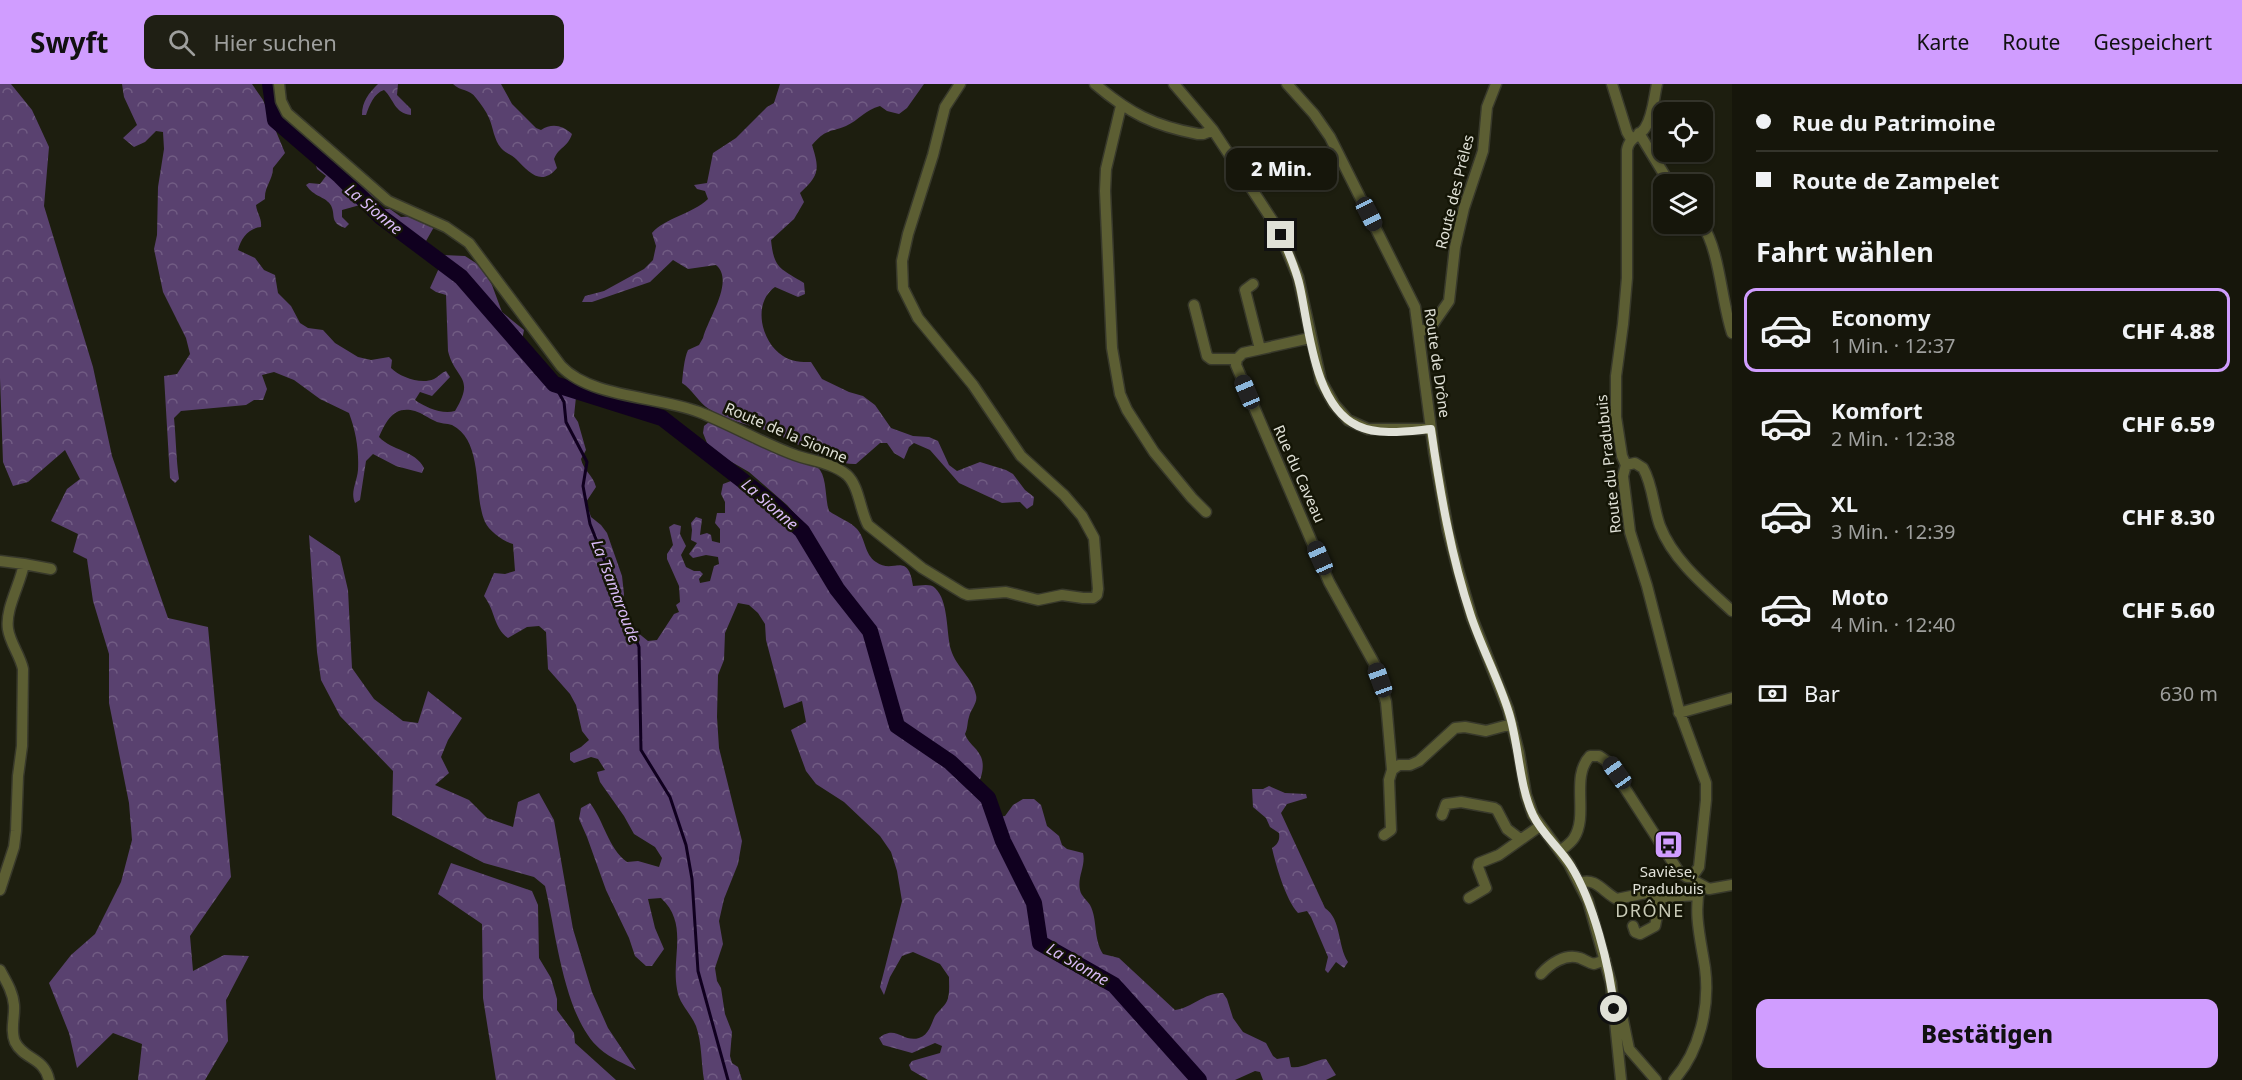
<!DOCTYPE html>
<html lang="de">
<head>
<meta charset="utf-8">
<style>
	body { margin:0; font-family:"Noto Sans",sans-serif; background:#1f1f14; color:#f1f3f6; height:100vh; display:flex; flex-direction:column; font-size:22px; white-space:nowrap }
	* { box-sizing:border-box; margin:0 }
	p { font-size:20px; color:#9e9f9d }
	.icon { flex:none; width:33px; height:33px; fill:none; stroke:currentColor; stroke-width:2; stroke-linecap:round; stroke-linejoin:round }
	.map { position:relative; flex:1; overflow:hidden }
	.side { display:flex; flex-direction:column; background:#16160b; width:510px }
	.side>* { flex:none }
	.guide { display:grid; align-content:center; height:132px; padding:0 24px; background:#16160b }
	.controls { position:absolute; left:1653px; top:18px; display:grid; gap:12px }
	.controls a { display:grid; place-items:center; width:60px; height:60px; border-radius:12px; background:#16160b; box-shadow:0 2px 4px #0004,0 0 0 2px #35352c; font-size:30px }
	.end { position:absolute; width:27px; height:27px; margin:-14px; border:8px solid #e0e1d7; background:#111; box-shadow:0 0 0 3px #111 }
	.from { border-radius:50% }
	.bubble { position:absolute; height:42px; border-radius:12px; background:#16160b; box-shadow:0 2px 4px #0004,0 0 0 2px #35352c; font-size:20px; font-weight:800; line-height:42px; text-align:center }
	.car { position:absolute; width:18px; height:36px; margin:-18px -9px; border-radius:8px; box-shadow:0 0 4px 2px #0007; background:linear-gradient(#222 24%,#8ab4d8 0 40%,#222 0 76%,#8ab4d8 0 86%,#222 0) }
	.guide b { display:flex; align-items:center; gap:21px; height:57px; font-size:22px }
	.guide b+b { border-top:2px solid #35352c }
	.guide i { width:15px; height:15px; background:#f1f3f6 }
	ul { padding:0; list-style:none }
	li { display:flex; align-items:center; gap:18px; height:84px; margin:0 12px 9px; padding:0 12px; border:3px solid transparent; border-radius:12px }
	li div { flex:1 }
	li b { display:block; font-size:22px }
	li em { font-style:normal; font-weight:800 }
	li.current { border-color:#d09dff }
	li>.icon { width:54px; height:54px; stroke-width:1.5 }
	h2 { padding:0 24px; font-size:27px; line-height:72px }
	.pay { display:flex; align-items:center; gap:15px; height:66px; padding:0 24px; font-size:22px }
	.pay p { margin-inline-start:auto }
	.action { display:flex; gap:12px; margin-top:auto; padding:12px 24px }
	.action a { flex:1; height:69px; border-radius:12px; background:#d09dff; color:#111; font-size:24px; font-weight:800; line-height:69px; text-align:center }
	header { display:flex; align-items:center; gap:36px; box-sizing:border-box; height:84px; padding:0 30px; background:#d09dff; color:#111 }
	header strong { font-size:28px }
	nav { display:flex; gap:33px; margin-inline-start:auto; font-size:21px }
	.search { width:420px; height:54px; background:#1f1f14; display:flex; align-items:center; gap:15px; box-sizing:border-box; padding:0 21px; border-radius:12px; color:#9e9f9d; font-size:22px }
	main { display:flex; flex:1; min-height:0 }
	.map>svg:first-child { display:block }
</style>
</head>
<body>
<header>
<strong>Swyft</strong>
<div class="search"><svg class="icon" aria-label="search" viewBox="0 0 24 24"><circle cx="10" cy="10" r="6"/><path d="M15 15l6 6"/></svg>Hier suchen</div>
<nav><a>Karte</a><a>Route</a><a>Gespeichert</a></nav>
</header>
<main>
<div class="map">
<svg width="1732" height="996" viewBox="0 0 1732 996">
	<defs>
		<pattern id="forest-crowns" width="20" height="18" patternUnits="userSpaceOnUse" patternTransform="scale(1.5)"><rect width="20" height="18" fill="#59416f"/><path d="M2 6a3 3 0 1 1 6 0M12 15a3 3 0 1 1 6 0" fill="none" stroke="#715c83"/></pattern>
	</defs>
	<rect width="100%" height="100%" fill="#1d1e0f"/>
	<!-- forest -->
	<path fill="url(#forest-crowns)" d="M0,0H11L32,26L49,63L44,122L93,283L112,372L168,534L208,543L231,793L190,852L193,887L224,871L249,872L226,916L228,957L205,996H138L142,960L113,949L77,984L69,949L49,899L71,871L95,850L121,798L132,756L129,719L109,619V570L93,517L87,475L73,468L78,450L51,437L67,405L80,395L65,366L28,398L13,402L3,378L0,294Z
		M122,0H252L263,16L285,69L273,84C273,96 264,103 265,115L256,121C257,130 262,134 261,143C249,144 241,154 238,166L255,174L264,186L275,191L278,209L291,222L300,239L308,244L323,246L335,259L358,273L371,276L389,273L392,276L391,284C400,293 421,301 434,295C438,293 441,289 446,287L450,293L432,312L420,308L415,316C425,323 442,331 455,327C476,292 455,296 448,267L446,211L436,208L430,204L439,184L437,180L366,129L360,121L342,126V133L349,140L345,144C328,138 337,130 330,120C324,112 314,113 306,101L309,99L320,100L326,92L317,85L315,78L321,76L338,93L344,97L355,96L362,101L384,125H390L401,133L416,132L434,143L426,157L443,171L465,172L482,183L492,201L502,228L524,246C520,261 526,282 538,293C548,302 564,307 576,313L574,332L578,338L586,366L581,375C583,386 593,391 596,403L586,418L591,433L601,441L607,449L622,492L624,510L622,525L626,539L648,557L657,556L674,530L679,528L676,521L680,518L679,502L667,475V470L673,461L669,443L674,440L681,442L680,450L686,462L681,471L686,483L694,487H700L703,490L699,495L700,499L710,497L714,482L719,480L718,473L706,471L693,474L689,470L697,459L691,456L692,446L691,439L696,433L702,435L700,451L707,449L711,451L712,457L720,459V445L715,439L717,429H725V418L721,410L723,400L731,397C749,404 764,419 780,430C787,435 789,443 798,446L804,440L787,421L749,388L716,369L707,359L703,349L704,342L709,338C721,338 731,349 742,354C760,362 810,371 820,386C827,396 825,415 829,427C837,433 851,438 857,445C866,455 864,470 876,478C893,491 908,466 913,502C920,502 930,499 935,504C949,517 946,549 951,566C956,583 973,594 976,611C978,619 971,625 969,633C967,639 968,644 965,650C968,659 976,663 980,671C986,681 981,696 976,704L982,708L984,725L991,734L1005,732L1013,721L1023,715H1034L1041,721L1047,742L1059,752L1062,761L1067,765L1083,769C1086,782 1077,793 1080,806C1081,812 1087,816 1090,821C1098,836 1093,854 1103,870L1119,874L1175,926C1192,924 1205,908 1223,909L1227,915L1233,934L1243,948L1266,959L1273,972L1277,975L1289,973L1291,983C1302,985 1314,976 1326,975L1336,991L1326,996H1263L1260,988L1255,987L1235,996H928L911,986L909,981L912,977L940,969L942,962L935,959L912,969L883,961L879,954C896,940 903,959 919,954C929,951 931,940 935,932C938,927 944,923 947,917C950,911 949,900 949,893L940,880L913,868L902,872L890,893L884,911L880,903L902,817L897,787L891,768L880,752L844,718L816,700L806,687L791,646L806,638L802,617L784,624L766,556L765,540L758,529L749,521L738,519L725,549L724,576L718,591L717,633L719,664L742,757L738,780L724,815L719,837L723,860L715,884L717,897L721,904L725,930L732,948L730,972L732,979L738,983L742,996H704C701,978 702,959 696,942C690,928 679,920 677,905C671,872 689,840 661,814L648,815L655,844L664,865L652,882H646L635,872L629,854L606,806L587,753L579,735L581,724L590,719C604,737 608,764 627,778L638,777L659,783L662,774L655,763L634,750L624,732L600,698L597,688L605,686L598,675L591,673L574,679L570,676V669L581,663L589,656L582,647L576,621L570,610L548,585L546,548L539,542L527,543L508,554C493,543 496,528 484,512L494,489L505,490L515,487L513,460C504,458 489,447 485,438C473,411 484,357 452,341C447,339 440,340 435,337C428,334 422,329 415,327C394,321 386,337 379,353C392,367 415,366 424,384L422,389L396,382L373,370L366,377L360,416L355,419C350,408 357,398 358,386C359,366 356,348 349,329L320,315L294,296L274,288L262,291L267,305L263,316H254L246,321L181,327L174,334C176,354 176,374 179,395L175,399L170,394L164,292L177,290L190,270L186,254L163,208L154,165L157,151L158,103L164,65L163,48L156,47L145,58L134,63L123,54L137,41L124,13Z
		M378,0H398L397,11L411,25V31C394,29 394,15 384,6C374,9 369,22 366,31H362C362,17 369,9 378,0Z
		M453,0H501L512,20L536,44L541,46C552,39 562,41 572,50C568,63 559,63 554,75L557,84C541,103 529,88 516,75C512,71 505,69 501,64C494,56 493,43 489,34C486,27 481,20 476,14C470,5 460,7 453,0Z
		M780,0H924L907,24L899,30L887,27L880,22C865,26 859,36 846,42C828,49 826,45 812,61C820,86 819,91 800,109L804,118L794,135L771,156C774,185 780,184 804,199L805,210L798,213L775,203C752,219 761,258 783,272C792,278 801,278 811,278L822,295L849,308L863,312L875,321L891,344L913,352L929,353L938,357L949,381L957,387L980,378L1006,386L1013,390L1025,406L1034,413L1033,421L1027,425L1020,418L1002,419L959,399L930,366L914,359L909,363L904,375L894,369L887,359H880L856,380C830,381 798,359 774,349C752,341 729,338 709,325C698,318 693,306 682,299C683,289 684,275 688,266L699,261L703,254C708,234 735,197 716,181L688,185L673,176L650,198L592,218H582L585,212L604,207L644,185L653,176L656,162L652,149C665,134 692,130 708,115L705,107L697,105L694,101L707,99L713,69L736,54L767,23L774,19Z
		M309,451L340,472L348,506L352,584L374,615L403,637L418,639L428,607L462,634L448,656L441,673L449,689L435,701L469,716L487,734L513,743L518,718L539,709L554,736L573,845L592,908L608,944L636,986C625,980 610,974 600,965C564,934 556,848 545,802L534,793L484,779L392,731L393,687L340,632L321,596L317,568Z
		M1269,702L1285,709L1306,710L1307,714L1287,720L1281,729L1325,824C1342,836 1337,861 1348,878L1344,884L1336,878L1328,889L1325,886L1328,873L1311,833L1307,827L1298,829C1286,816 1276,782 1272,764C1278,760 1280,756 1279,749L1270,743L1266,734L1253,723L1252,705H1263Z
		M451,779L532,807L538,821L539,874L551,894L557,915V926L574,949L575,959L616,996H496L483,914L482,840L438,810Z"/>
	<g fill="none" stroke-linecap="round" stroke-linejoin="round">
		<!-- stream -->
		<path stroke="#10001f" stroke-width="3" d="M554,300L564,318L566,338L587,378L583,402L590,440L639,563L641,666L670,713L686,761L692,795L698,887L728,996"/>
		<!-- river -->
		<path stroke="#10001f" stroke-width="16" d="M270,0L275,36L340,92L381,133L461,193L554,300L662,334L773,420L802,447L837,505L870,547L897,642L950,678L988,714L1003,757L1034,819L1040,859L1114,901L1199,996"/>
		<defs>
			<path id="minor" d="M279,0L281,17L287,29L388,117L446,143L469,159L561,282C591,314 658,312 699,328C732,341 762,359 795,371C812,377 833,379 847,391C859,402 860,426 868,441L922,484L963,509L968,511L1006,508L1038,516L1062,511L1083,514H1093L1097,511L1098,505L1094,454L1082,432L1064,411L1021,372L973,301L918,234L903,204L902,177L908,150L933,71L945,23L960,0
				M1095,0C1129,29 1154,42 1198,50H1203L1213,46
				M1174,0L1213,46L1278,145L1298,193L1321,297L1334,320L1348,336L1368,345H1431
				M1287,0L1314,30L1330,53L1415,223L1434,368L1448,447L1458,486L1472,534L1508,625L1519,669L1526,711L1533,731L1569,780L1588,817L1611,899L1621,996
				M1612,0L1627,48L1631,55
				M1657,0C1654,13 1653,32 1645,44C1639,53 1629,53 1627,66V194L1623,240L1616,292V333L1622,372L1626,381L1623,392L1630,448L1647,502L1679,626L1706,699V716L1699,783L1692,793
				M1121,22L1106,85L1105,107L1112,264L1120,310L1127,326L1154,368L1192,414L1206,428
				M1639,49L1670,100
				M1702,140C1720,167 1721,216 1732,249
				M1253,200L1245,206L1260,265
				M1194,221L1207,272L1211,275H1237
				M1420,248L1431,243L1449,217L1455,163L1464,124L1483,67L1487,23L1496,0
				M1310,254L1243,269L1237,275L1236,281L1329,498L1374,579L1386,618L1392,686
				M1626,381L1635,379L1643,384C1653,401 1653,423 1660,442C1673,476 1706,503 1732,527
				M0,477L24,480C20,501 5,525 8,545C10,559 20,571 23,585L22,662L18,692L16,747L14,763L0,806
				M24,480L51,485
				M1679,629L1732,614
				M1442,731L1446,720L1461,718L1494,724L1497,726L1507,745L1520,755
				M1384,751L1391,746L1389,696L1392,686L1399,681H1410L1419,677L1455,644L1465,643L1486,647L1512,640
				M1560,767C1565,763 1571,759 1574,754C1589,731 1570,693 1590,672H1599L1608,678L1679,788L1687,793H1692
				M1696,798L1709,805L1732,801
				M1580,799C1595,792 1605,810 1617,815L1646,809L1665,813L1698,811
				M1469,814L1486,804L1478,783L1479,779L1499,771L1540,742
				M1633,842L1635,848L1640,850L1655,842L1661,812
				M0,886C6,897 13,908 14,921C15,933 10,946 15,958C24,976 44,973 49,996
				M1541,890C1550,880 1565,869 1580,874C1585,876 1589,879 1594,880L1605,876
				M1615,932L1623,936L1629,965L1656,996
				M1674,996C1700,967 1710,922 1705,884C1701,857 1693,829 1700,802"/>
		</defs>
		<!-- minor casing -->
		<use href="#minor" stroke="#38392b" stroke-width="13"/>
		<!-- minor -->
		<use href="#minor" stroke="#5c5e33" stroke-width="10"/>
	</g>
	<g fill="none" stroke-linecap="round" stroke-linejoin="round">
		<!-- route -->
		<path stroke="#e0e1d7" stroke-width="8" d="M1281,151C1288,168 1296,184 1300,203C1309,244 1314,322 1358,342C1379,352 1409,347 1431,345C1440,408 1451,472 1471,532C1482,565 1499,596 1509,629C1519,661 1519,702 1533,731C1542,750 1560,764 1571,782C1593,817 1610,883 1614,925"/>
	</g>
	<!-- icons -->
	<defs>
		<symbol id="bus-square" viewBox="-11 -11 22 22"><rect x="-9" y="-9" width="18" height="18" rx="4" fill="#d09dff" stroke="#141506"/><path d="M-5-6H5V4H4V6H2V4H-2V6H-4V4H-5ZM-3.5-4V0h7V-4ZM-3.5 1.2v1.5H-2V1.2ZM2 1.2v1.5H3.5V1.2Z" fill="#111"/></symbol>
	</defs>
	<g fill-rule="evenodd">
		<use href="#bus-square" x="1652" y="744" width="33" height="33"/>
	</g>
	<g text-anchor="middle" stroke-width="5" stroke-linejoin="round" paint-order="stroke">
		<!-- street labels -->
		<g font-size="15" fill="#e0e1d7" stroke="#141506">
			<text transform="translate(1455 108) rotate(-76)" y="5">Route des Prêles</text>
			<text transform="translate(1437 279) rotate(82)" y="5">Route de Drône</text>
			<text transform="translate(786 349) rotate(23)" y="5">Route de la Sionne</text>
			<text transform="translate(1609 380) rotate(-96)" y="5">Route du Pradubuis</text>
			<text transform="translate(1299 390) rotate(66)" y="5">Rue du Caveau</text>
		</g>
		<!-- poi labels -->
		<g font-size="15" fill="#e0e1d7" stroke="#141506">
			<text x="1668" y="793">Savièse,<tspan x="1668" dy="17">Pradubuis</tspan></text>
		</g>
		<!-- water labels -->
		<g font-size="16" font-style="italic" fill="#d9bbf7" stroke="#141506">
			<text transform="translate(374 125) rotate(40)" y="6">La Sionne</text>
			<text transform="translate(770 420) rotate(41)" y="6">La Sionne</text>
			<text transform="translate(616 507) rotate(69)" y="6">La Tsamaroude</text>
			<text transform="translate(1078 880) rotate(30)" y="6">La Sionne</text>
		</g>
		<!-- quarter labels -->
		<g font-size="18" letter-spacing="1.5" fill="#c8cab6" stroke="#141506">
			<text x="1650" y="833">DRÔNE</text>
		</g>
	</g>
</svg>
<div class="controls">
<a><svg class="icon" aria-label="locate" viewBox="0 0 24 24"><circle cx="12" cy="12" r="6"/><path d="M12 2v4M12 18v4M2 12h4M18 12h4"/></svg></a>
<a><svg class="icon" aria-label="layers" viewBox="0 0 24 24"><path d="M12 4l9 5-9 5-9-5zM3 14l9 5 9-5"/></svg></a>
</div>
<i class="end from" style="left:1614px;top:925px"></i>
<i class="end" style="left:1281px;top:151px"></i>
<div class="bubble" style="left:1226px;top:64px;width:111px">2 Min.</div>
<i class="car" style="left:1369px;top:130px;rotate:153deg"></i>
<i class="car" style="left:1247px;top:308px;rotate:337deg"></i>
<i class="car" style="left:1320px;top:474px;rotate:336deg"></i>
<i class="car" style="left:1380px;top:596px;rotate:340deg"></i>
<i class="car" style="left:1617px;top:689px;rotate:325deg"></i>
</div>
<section class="side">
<div class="guide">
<b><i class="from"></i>Rue du Patrimoine</b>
<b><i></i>Route de Zampelet</b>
</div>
<h2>Fahrt wählen</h2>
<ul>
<li class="current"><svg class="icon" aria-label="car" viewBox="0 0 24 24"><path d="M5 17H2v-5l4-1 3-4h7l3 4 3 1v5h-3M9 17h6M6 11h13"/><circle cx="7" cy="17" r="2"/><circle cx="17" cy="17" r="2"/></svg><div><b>Economy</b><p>1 Min. · 12:37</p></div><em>CHF 4.88</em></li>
<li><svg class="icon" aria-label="car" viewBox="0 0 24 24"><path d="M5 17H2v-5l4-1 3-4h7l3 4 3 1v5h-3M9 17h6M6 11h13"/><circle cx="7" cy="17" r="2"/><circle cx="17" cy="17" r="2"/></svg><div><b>Komfort</b><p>2 Min. · 12:38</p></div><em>CHF 6.59</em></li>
<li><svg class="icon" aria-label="car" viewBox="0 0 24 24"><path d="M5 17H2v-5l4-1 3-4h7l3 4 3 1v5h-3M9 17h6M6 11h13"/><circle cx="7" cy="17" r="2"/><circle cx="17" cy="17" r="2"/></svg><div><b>XL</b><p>3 Min. · 12:39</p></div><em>CHF 8.30</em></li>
<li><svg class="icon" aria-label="car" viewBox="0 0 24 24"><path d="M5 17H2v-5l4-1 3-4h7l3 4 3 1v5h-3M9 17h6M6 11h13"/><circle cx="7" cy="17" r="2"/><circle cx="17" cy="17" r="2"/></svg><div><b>Moto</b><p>4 Min. · 12:40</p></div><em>CHF 5.60</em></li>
</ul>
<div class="pay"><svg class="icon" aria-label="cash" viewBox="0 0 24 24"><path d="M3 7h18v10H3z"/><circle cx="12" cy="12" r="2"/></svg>Bar<p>630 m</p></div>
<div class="action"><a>Bestätigen</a></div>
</section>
</main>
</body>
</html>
